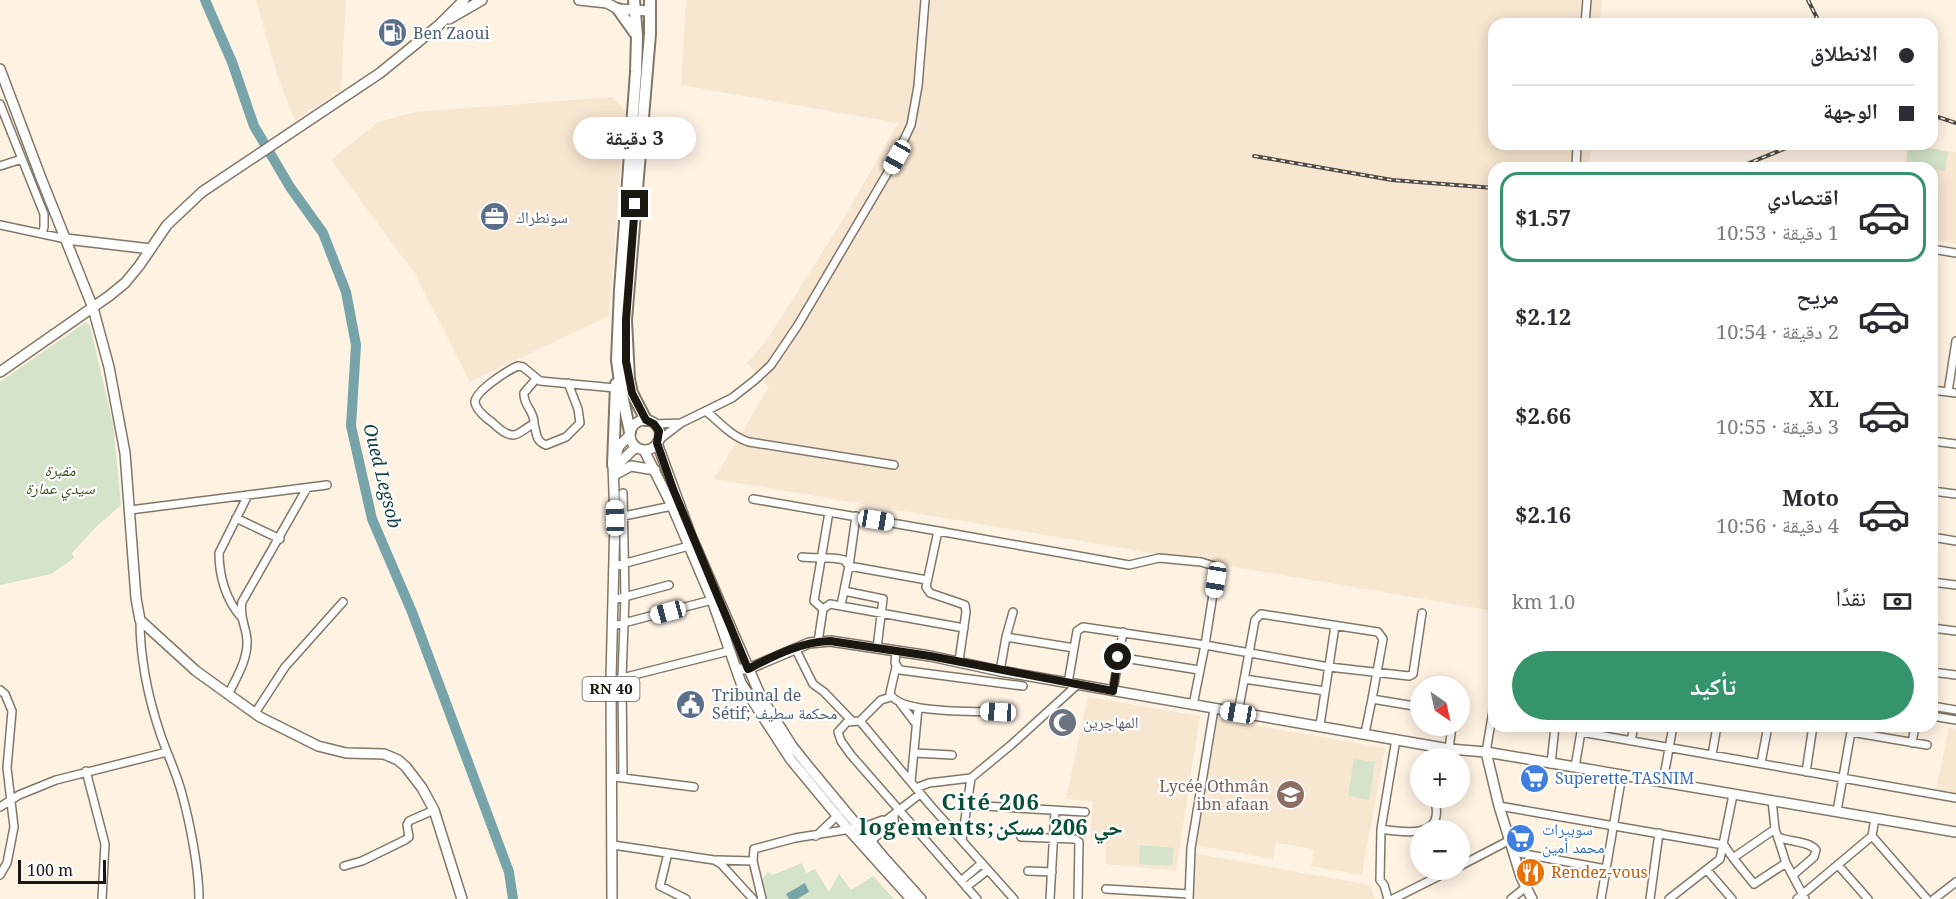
<!DOCTYPE html>
<html lang="ar">
<head>
<meta charset="utf-8">
<style>
	body { margin:0; font-family:"Noto Serif","Noto Naskh Arabic",serif; background:#f2f2f3; color:#2b2b33; direction:rtl; height:100vh; display:flex; flex-direction:column; font-size:22px; white-space:nowrap }
	* { box-sizing:border-box; margin:0 }
	p { font-size:20px; color:#7c7c81 }
	.icon { flex:none; width:33px; height:33px; fill:none; stroke:currentColor; stroke-width:2; stroke-linecap:round; stroke-linejoin:round }
	.map { position:relative; flex:1; overflow:hidden; direction:ltr }
	.sheet { position:absolute; left:1488px; top:162px; width:450px; height:570px; display:flex; flex-direction:column; background:#fff; border-radius:18px; box-shadow:0 3px 15px #0003; direction:rtl }
	.sheet>* { flex:none }
	.guide { position:absolute; left:1488px; top:18px; width:450px; height:132px; border-radius:18px; box-shadow:0 3px 15px #0003; direction:rtl; display:grid; align-content:center; height:132px; padding:0 24px; background:#fff }
	.needle { width:39px; rotate:146deg }
	.fabs { position:absolute; left:1410px; top:676px; display:grid; gap:12px }
	.fabs a { display:grid; place-items:center; width:60px; height:60px; border-radius:50%; background:#fff; box-shadow:0 3px 15px #0003; font-size:30px }
	.scale { position:absolute; left:18px; bottom:15px; width:88px; box-sizing:border-box; padding-left:6px; border:3px solid #1b1711; border-top:0; font-size:16px; line-height:21px; white-space:nowrap; color:#1b1711; -webkit-text-stroke:4px #fff; paint-order:stroke }
	.end { position:absolute; width:27px; height:27px; margin:-14px; border:8px solid #1b1711; background:#fff; box-shadow:0 0 0 3px #fff }
	.from { border-radius:50% }
	.bubble { position:absolute; height:42px; border-radius:21px; background:#fff; box-shadow:0 3px 15px #0003; font-size:20px; font-weight:700; line-height:42px; text-align:center; direction:rtl }
	.car { position:absolute; width:18px; height:36px; margin:-18px -9px; border-radius:8px; box-shadow:0 0 4px 2px #0007; background:linear-gradient(#fff 24%,#345 0 40%,#fff 0 76%,#345 0 86%,#fff 0) }
	.guide b { display:flex; align-items:center; gap:21px; height:57px; font-size:22px }
	.guide b+b { border-top:2px solid #e1e1e2 }
	.guide i { width:15px; height:15px; background:#2b2b33 }
	ul { padding:10px 0 0; list-style:none }
	li { display:flex; align-items:center; gap:18px; height:90px; margin:0 12px 9px; padding:0 12px; border:3px solid transparent; border-radius:18px }
	li div { flex:1 }
	li b { display:block; font-size:22px }
	li em { font-style:normal; font-weight:700 }
	li.selected { border-color:#36946c }
	li>.icon { width:54px; height:54px; stroke-width:1.5 }
	.pay { display:flex; align-items:center; gap:15px; height:66px; padding:0 24px; font-size:22px }
	.pay p { margin-inline-start:auto }
	.cta { display:flex; gap:12px; margin-top:auto; padding:12px 24px }
	.cta a { flex:1; height:69px; border-radius:36px; background:#36946c; color:#fff; font-size:24px; font-weight:700; line-height:69px; text-align:center }
	.map>svg:first-child { display:block }
</style>
</head>
<body>
<div class="map">
<svg width="1956" height="899" viewBox="0 0 1956 899">
	<rect width="100%" height="100%" fill="#fef2e3"/>
	<!-- built -->
	<path fill="#f7e6d0" d="M256,0H346L341,89L295,120L278,78Z
		M686,0H1602L1600,24H1494V144H1591L1589,168H1494V611L714,479L769,387L747,363L767,340L847,213L898,123L681,85Z
		M612,97L625,110L609,316L470,382L415,274L331,160L378,122L415,112Z
		M1908,144L1956,152V244L1932,239V168H1904Z
		M1088,697L1200,716L1176,871L1106,864L1105,839L1090,838L1093,801L1066,799Z
		M1218,719L1385,748L1362,875L1311,866L1314,850L1293,845L1276,843L1273,859L1195,845Z
		M1949,727L1956,729V795L1936,791Z
		M1193,853L1370,885L1375,899H1192Z"/>
	<!-- green -->
	<path fill="#d4e3ca" d="M1909,145L1948,152L1945,171L1906,164Z
		M86,322L90,326L113,424L121,505L96,527L72,553L74,558L51,574L0,585V382Z
		M1354,759L1375,762L1369,800L1348,796Z
		M1140,845L1174,848L1172,866L1139,864Z
		M802,863L806,873L815,869L829,892L839,874L851,890L873,876L894,899H765C762,888 759,881 768,872L772,875Z"/>
	<!-- water -->
	<path fill="#76a4a8" d="M805,883L809,892L797,899H789L786,894Z"/>
	<g fill="none" stroke-linecap="round" stroke-linejoin="round">
		<!-- river -->
		<path stroke="#76a4a8" stroke-width="10" d="M205,0L232,62L254,126L290,187L323,233L346,292L356,345L351,426L372,519L412,612L509,872L513,899"/>
		<defs>
			<path id="minor" d="M1585,24L1587,0
				M0,104L44,214V227L42,234
				M0,166L22,159
				M1576,168L1577,144
				M0,225L66,239
				M1932,249L1956,253
				M568,383L578,409L580,423L566,437L546,445C535,441 537,433 534,424C527,426 520,435 513,435C506,435 498,428 493,423C487,419 476,410 475,402C475,391 508,370 518,366L523,367L540,381L615,388
				M1932,390L1956,393
				M1948,392L1956,341
				M706,411C719,422 732,437 749,442L894,465
				M534,424C535,411 523,406 524,393L536,379
				M654,424L681,423
				M659,440L681,423L732,398L755,380L771,365L798,325L891,167L911,125L918,86L925,0
				M1932,441L1956,444
				M1932,491L1956,494
				M753,499L938,531
				M130,510L327,485
				M619,517L672,506
				M236,518L280,539
				M1932,537L1956,541
				M802,557C817,559 829,556 844,560L849,566L927,580
				M615,566L689,546
				M1932,582L1956,585
				M844,591L883,599L877,648
				M613,600L669,585
				M841,605L849,566L856,516
				M823,609L814,601L829,512
				M241,617C226,600 219,576 219,553L248,495
				M140,620C140,660 148,697 160,733C167,754 177,774 182,794C190,823 199,869 199,899
				M612,626L712,600
				M1932,628L1956,631
				M1006,637L1013,612
				M818,642L823,609L830,604L964,628
				M795,648L813,684L824,692L851,720
				M896,651L895,663L900,670L1023,686
				M1118,657L1199,670
				M959,661L966,612L965,605L930,593L926,587L938,531L1129,565L1159,558L1201,562L1214,566L1216,575L1205,645L1083,627L1077,631L1068,683
				M896,667L890,693C897,714 976,711 998,712
				M1000,671L1006,637L1074,648
				M1932,672L1956,675
				M618,679L729,651
				M1244,679L1325,691
				M0,690L5,694L12,711L7,768L14,827L7,863L0,875
				M1113,691L1123,632
				M228,695C236,678 248,660 247,640C246,626 239,617 242,602L307,488
				M891,697L881,700L860,721L847,722L838,732L841,741L851,755L977,899
				M900,703L916,724
				M1193,705L1205,645L1329,667L1409,676L1413,674L1422,613
				M1932,706L1956,710
				M255,713L285,667L343,602
				M1238,713L1255,620L1261,614L1378,632L1383,639L1372,699
				M1932,716L1956,720
				M860,721L930,805L1014,899
				M1320,725L1335,626
				M1581,732L1956,798
				M1851,732L1927,745
				M1365,733L1372,699L1420,707
				M1631,741L1634,726
				M1912,743L1915,726
				M1449,749L1452,726
				M1486,752L1494,705
				M915,753L952,755
				M1712,755L1717,726
				M1761,763L1768,726
				M1551,764L1555,726
				M1575,767L1582,726
				M86,771L105,844L102,899
				M1806,772L1813,726
				M613,777L623,778L622,678L625,597L623,493
				M623,778L694,787
				M1416,781L1420,784
				M911,782L918,708
				M1663,782L1673,726
				M916,788L929,783L971,778
				M1772,800L1775,829L1786,863L1805,899
				M968,805L1085,812
				M1499,806L1724,845L1733,858L1775,829
				M0,807L19,795L56,780L167,752
				M1837,811L1852,726
				M1875,818L1872,836L1927,899
				M1381,829C1406,833 1447,839 1434,798
				M867,835L920,794
				M816,836L838,815
				M1021,837L1075,839L1079,842L1078,899
				M1778,837C1789,842 1810,841 1816,850L1814,857L1793,875
				M962,840L971,778L1011,745L1077,685
				M871,841L894,821V815
				M613,845L714,860L721,864L753,899
				M1514,852L1606,869
				M668,853L660,886L686,899
				M1733,858L1754,884L1786,863
				M717,860L753,861
				M1838,865L1868,899
				M344,866L362,861L405,840L409,837L407,825L409,821L434,810
				M1460,866L1510,840
				M1707,870L1732,899
				M1028,871L1052,872
				M961,881L982,863
				M966,887L988,870
				M1106,889L1189,894
				M762,899L753,861L754,849L795,838L851,829
				M1050,899L1055,811
				M1189,899L1191,848L1214,709
				M1388,899L1384,885L1380,880L1381,829L1396,739
				M1393,899L1451,870
				M1511,899L1526,887
				M1601,899L1622,775
				M1650,899L1659,833
				M1669,899L1720,859L1733,795
				M1797,899L1872,836
				M1934,899L1956,882"/>
			<path id="major" d="M579,0L607,3L618,9L650,11
				M449,19L482,0
				M0,69L41,178L93,308L109,367L125,453L136,598L140,620L196,671L260,717L318,746L346,753L384,754L398,760L406,767L422,788L434,810L462,899
				M66,239L151,249
				M0,372L109,296L125,283L139,266L167,225L202,192L380,73L439,25L464,0
				M630 435a15 15 0 1 1 30 0a15 15 0 1 1-30 0Z
				M657,443L691,536L761,697L792,746L808,766L886,860L921,899
				M644,450L672,506L712,600L741,683L791,760L849,830L911,899
				M616,472L619,463L636,447
				M616,474L631,466L655,470
				M736,669H748L809,643L830,641L930,656L1000,671L1449,749L1486,752L1575,767L1956,832
				M1486,752L1499,806L1521,877L1532,899
				M861,829L883,821
				M612,899L611,679L615,518L613,465L619,446L629,436"/>
			<path id="highway" d="M618,9L635,33
				M646,420L632,393L629,379L626,320L650,34V0
				M630,432L621,390L617,360L620,290L636,72L637,36L634,0
				M613,465L616,384"/>
		</defs>
		<!-- minor casing -->
		<use href="#minor" stroke="#817769" stroke-width="10"/>
		<!-- major casing -->
		<use href="#major" stroke="#817769" stroke-width="12"/>
		<!-- highway casing -->
		<use href="#highway" stroke="#817769" stroke-width="14"/>
		<!-- minor -->
		<use href="#minor" stroke="#fff" stroke-width="7"/>
		<!-- major -->
		<use href="#major" stroke="#fff" stroke-width="9"/>
		<!-- highway -->
		<use href="#highway" stroke="#fff" stroke-width="10"/>
		<defs>
			<path id="rail" d="M1808,0L1820,24
				M1932,115L1956,123
				M1254,156L1392,180L1494,188
				M1737,168L1796,144"/>
		</defs>
		<!-- rail casing -->
		<use href="#rail" stroke="#514b43" stroke-width="4"/>
		<!-- rail -->
		<use href="#rail" stroke="#fff" stroke-width="1.5" stroke-dasharray="4.5" stroke-linecap="butt"/>
	</g>
	<g fill="none" stroke-linecap="round" stroke-linejoin="round">
		<!-- route -->
		<path stroke="#1b1711" stroke-width="8" d="M635,204L626,320V361L632,393L646,420L654,424L659,431L657,443L673,489L748,669C774,656 800,642 830,641L930,656L1113,691L1118,657"/>
	</g>
	<!-- icons -->
	<defs>
		<symbol id="fuel-disc" viewBox="-11 -11 22 22"><circle r="9.5" fill="#5c6f8a" stroke="#fff"/><path d="M-5.5-6h7V0h2V4h1.3V-2.5L3-4.5l.8-.8L6-3V5H2.5V1h-1V6h-7ZM-4.2-4.7v3.2H.2V-4.7Z" fill="#fff"/></symbol>
		<symbol id="office-disc" viewBox="-11 -11 22 22"><circle r="9.5" fill="#5c6f8a" stroke="#fff"/><path d="M-6-3h4V-5.5h4V-3h4V5H-6ZM-1-4.5V-3h2v-1.5ZM-6 0V1H6V0Z" fill="#fff"/></symbol>
		<symbol id="civic-disc" viewBox="-11 -11 22 22"><circle r="9.5" fill="#5c6f8a" stroke="#fff"/><path d="M-.6-6.5H3V-4.5H.6V-3L4-1V1h2V6H-6V1h2V-1L-.6-3ZM-1.2 2.5V6h2.4V2.5Z" fill="#fff"/></symbol>
		<symbol id="mosque-disc" viewBox="-11 -11 22 22"><circle r="9.5" fill="#6b7280" stroke="#fff"/><path d="M3.5-4.9A6 6 0 1 0 3.5 4.9A5 5 0 1 1 3.5-4.9Z" fill="#fff"/></symbol>
		<symbol id="supermarket-disc" viewBox="-11 -11 22 22"><circle r="9.5" fill="#3f7fe0" stroke="#fff"/><path d="M-6-5.5h2.5l.6 2H6L4.5 2H-2.5L-4.4-4H-6ZM-1.5 3.2a1.3 1.3 0 1 0 .1 0ZM3 3.2a1.3 1.3 0 1 0 .1 0Z" fill="#fff"/></symbol>
		<symbol id="school-disc" viewBox="-11 -11 22 22"><circle r="9.5" fill="#8d6e63" stroke="#fff"/><path d="M0-5L7-2L0 1L-7-2ZM-4 1L0 2.5L4 1V4Q0 6-4 4Z" fill="#fff"/></symbol>
		<symbol id="restaurant-disc" viewBox="-11 -11 22 22"><circle r="9.5" fill="#e8710a" stroke="#fff"/><path d="M-5-6h1v4h1v-4h1v4h1v-4h1v5L-1.5 .5V6h-2V.5L-5-1ZM5-6V6H3V1.5H1.5Q1.5-4 5-6Z" fill="#fff"/></symbol>
	</defs>
	<g fill-rule="evenodd">
		<use href="#fuel-disc" x="376" y="16" width="33" height="33"/>
		<use href="#office-disc" x="478" y="200" width="33" height="33"/>
		<use href="#civic-disc" x="674" y="688" width="33" height="33"/>
		<use href="#mosque-disc" x="1046" y="706" width="33" height="33"/>
		<use href="#supermarket-disc" x="1518" y="762" width="33" height="33"/>
		<use href="#school-disc" x="1274" y="778" width="33" height="33"/>
		<use href="#supermarket-disc" x="1504" y="822" width="33" height="33"/>
		<use href="#restaurant-disc" x="1514" y="856" width="33" height="33"/>
	</g>
	<g text-anchor="middle" stroke-width="4.5" stroke-linejoin="round" paint-order="stroke">
		<!-- shield labels -->
		<rect fill="#fff" stroke="#5f5d58" stroke-width="1.5" x="582.5" y="677" width="57" height="24" rx="4.5"/>
		<g font-size="15" font-weight="bold" fill="#1b1711">
			<text x="611" y="694">RN 40</text>
		</g>
		<!-- service labels -->
		<g font-size="16" fill="#4e5e75" stroke="#fff" text-anchor="start">
			<text x="413" y="39">Ben Zaoui</text>
			<text x="516" y="223">سونطراك</text>
			<text x="712" y="701">Tribunal de<tspan x="712" dy="18">Sétif; محكمة سطيف</tspan></text>
		</g>
		<!-- park labels -->
		<g font-size="16" font-style="italic" fill="#385222" stroke="#fff">
			<text x="60" y="476">مقبرة<tspan x="60" dy="18">سيدي عمارة</tspan></text>
		</g>
		<!-- worship labels -->
		<g font-size="16" fill="#5b616d" stroke="#fff" text-anchor="start">
			<text x="1083" y="728">المهاجرين</text>
		</g>
		<!-- shop labels -->
		<g font-size="16" fill="#366cbe" stroke="#fff" text-anchor="start">
			<text x="1555" y="784">Superette TASNIM</text>
			<text x="1542" y="835">سوبيرات<tspan x="1542" dy="18">محمد أمين</tspan></text>
		</g>
		<!-- education labels -->
		<g font-size="16" fill="#785e54" stroke="#fff" text-anchor="end">
			<text x="1269" y="792">Lycée Othmân<tspan x="1269" dy="18">ibn afaan</tspan></text>
		</g>
		<!-- food labels -->
		<g font-size="16" fill="#c56008" stroke="#fff" text-anchor="start">
			<text x="1551" y="878">Rendez-vous</text>
		</g>
		<!-- water labels -->
		<g font-size="18" font-style="italic" fill="#144044" stroke="#fff">
			<text transform="translate(382 476) rotate(76)" y="6">Oued Legsob</text>
		</g>
		<!-- district labels -->
		<g font-size="22" font-weight="bold" letter-spacing="1.5" fill="#074f35" stroke="#fff">
			<text x="991" y="810">Cité 206<tspan x="991" dy="25">logements;حي 206 مسكن</tspan></text>
		</g>
	</g>
</svg>
<div class="fabs">
<a><svg class="needle" viewBox="-14 -14 28 28"><path d="M0-13l5 13h-10z" fill="#e53935"/><path d="M0 13l5-13h-10z" fill="#7c7c81"/></svg></a>
<a>+</a>
<a>−</a>
</div>
<div class="scale">100 m</div>
<i class="end from" style="left:1118px;top:657px"></i>
<i class="end" style="left:635px;top:204px"></i>
<div class="bubble" style="left:573px;top:117px;width:123px">3 دقيقة</div>
<i class="car" style="left:897px;top:157px;rotate:209deg"></i>
<i class="car" style="left:615px;top:518px;rotate:359deg"></i>
<i class="car" style="left:876px;top:520px;rotate:99deg"></i>
<i class="car" style="left:1216px;top:580px;rotate:189deg"></i>
<i class="car" style="left:668px;top:612px;rotate:255deg"></i>
<i class="car" style="left:998px;top:712px;rotate:273deg"></i>
<i class="car" style="left:1238px;top:713px;rotate:280deg"></i>
<div class="guide">
<b><i class="from"></i>الانطلاق</b>
<b><i></i>الوجهة</b>
</div>
<section class="sheet">
<ul>
<li class="selected"><svg class="icon" aria-label="car" viewBox="0 0 24 24"><path d="M5 17H2v-5l4-1 3-4h7l3 4 3 1v5h-3M9 17h6M6 11h13"/><circle cx="7" cy="17" r="2"/><circle cx="17" cy="17" r="2"/></svg><div><b>اقتصادي</b><p>1 دقيقة · 10:53</p></div><em>$1.57</em></li>
<li><svg class="icon" aria-label="car" viewBox="0 0 24 24"><path d="M5 17H2v-5l4-1 3-4h7l3 4 3 1v5h-3M9 17h6M6 11h13"/><circle cx="7" cy="17" r="2"/><circle cx="17" cy="17" r="2"/></svg><div><b>مريح</b><p>2 دقيقة · 10:54</p></div><em>$2.12</em></li>
<li><svg class="icon" aria-label="car" viewBox="0 0 24 24"><path d="M5 17H2v-5l4-1 3-4h7l3 4 3 1v5h-3M9 17h6M6 11h13"/><circle cx="7" cy="17" r="2"/><circle cx="17" cy="17" r="2"/></svg><div><b>XL</b><p>3 دقيقة · 10:55</p></div><em>$2.66</em></li>
<li><svg class="icon" aria-label="car" viewBox="0 0 24 24"><path d="M5 17H2v-5l4-1 3-4h7l3 4 3 1v5h-3M9 17h6M6 11h13"/><circle cx="7" cy="17" r="2"/><circle cx="17" cy="17" r="2"/></svg><div><b>Moto</b><p>4 دقيقة · 10:56</p></div><em>$2.16</em></li>
</ul>
<div class="pay"><svg class="icon" aria-label="cash" viewBox="0 0 24 24"><path d="M3 7h18v10H3z"/><circle cx="12" cy="12" r="2"/></svg>نقدًا<p>1.0 km</p></div>
<div class="cta"><a>تأكيد</a></div>
</section>
</div>
</body>
</html>
